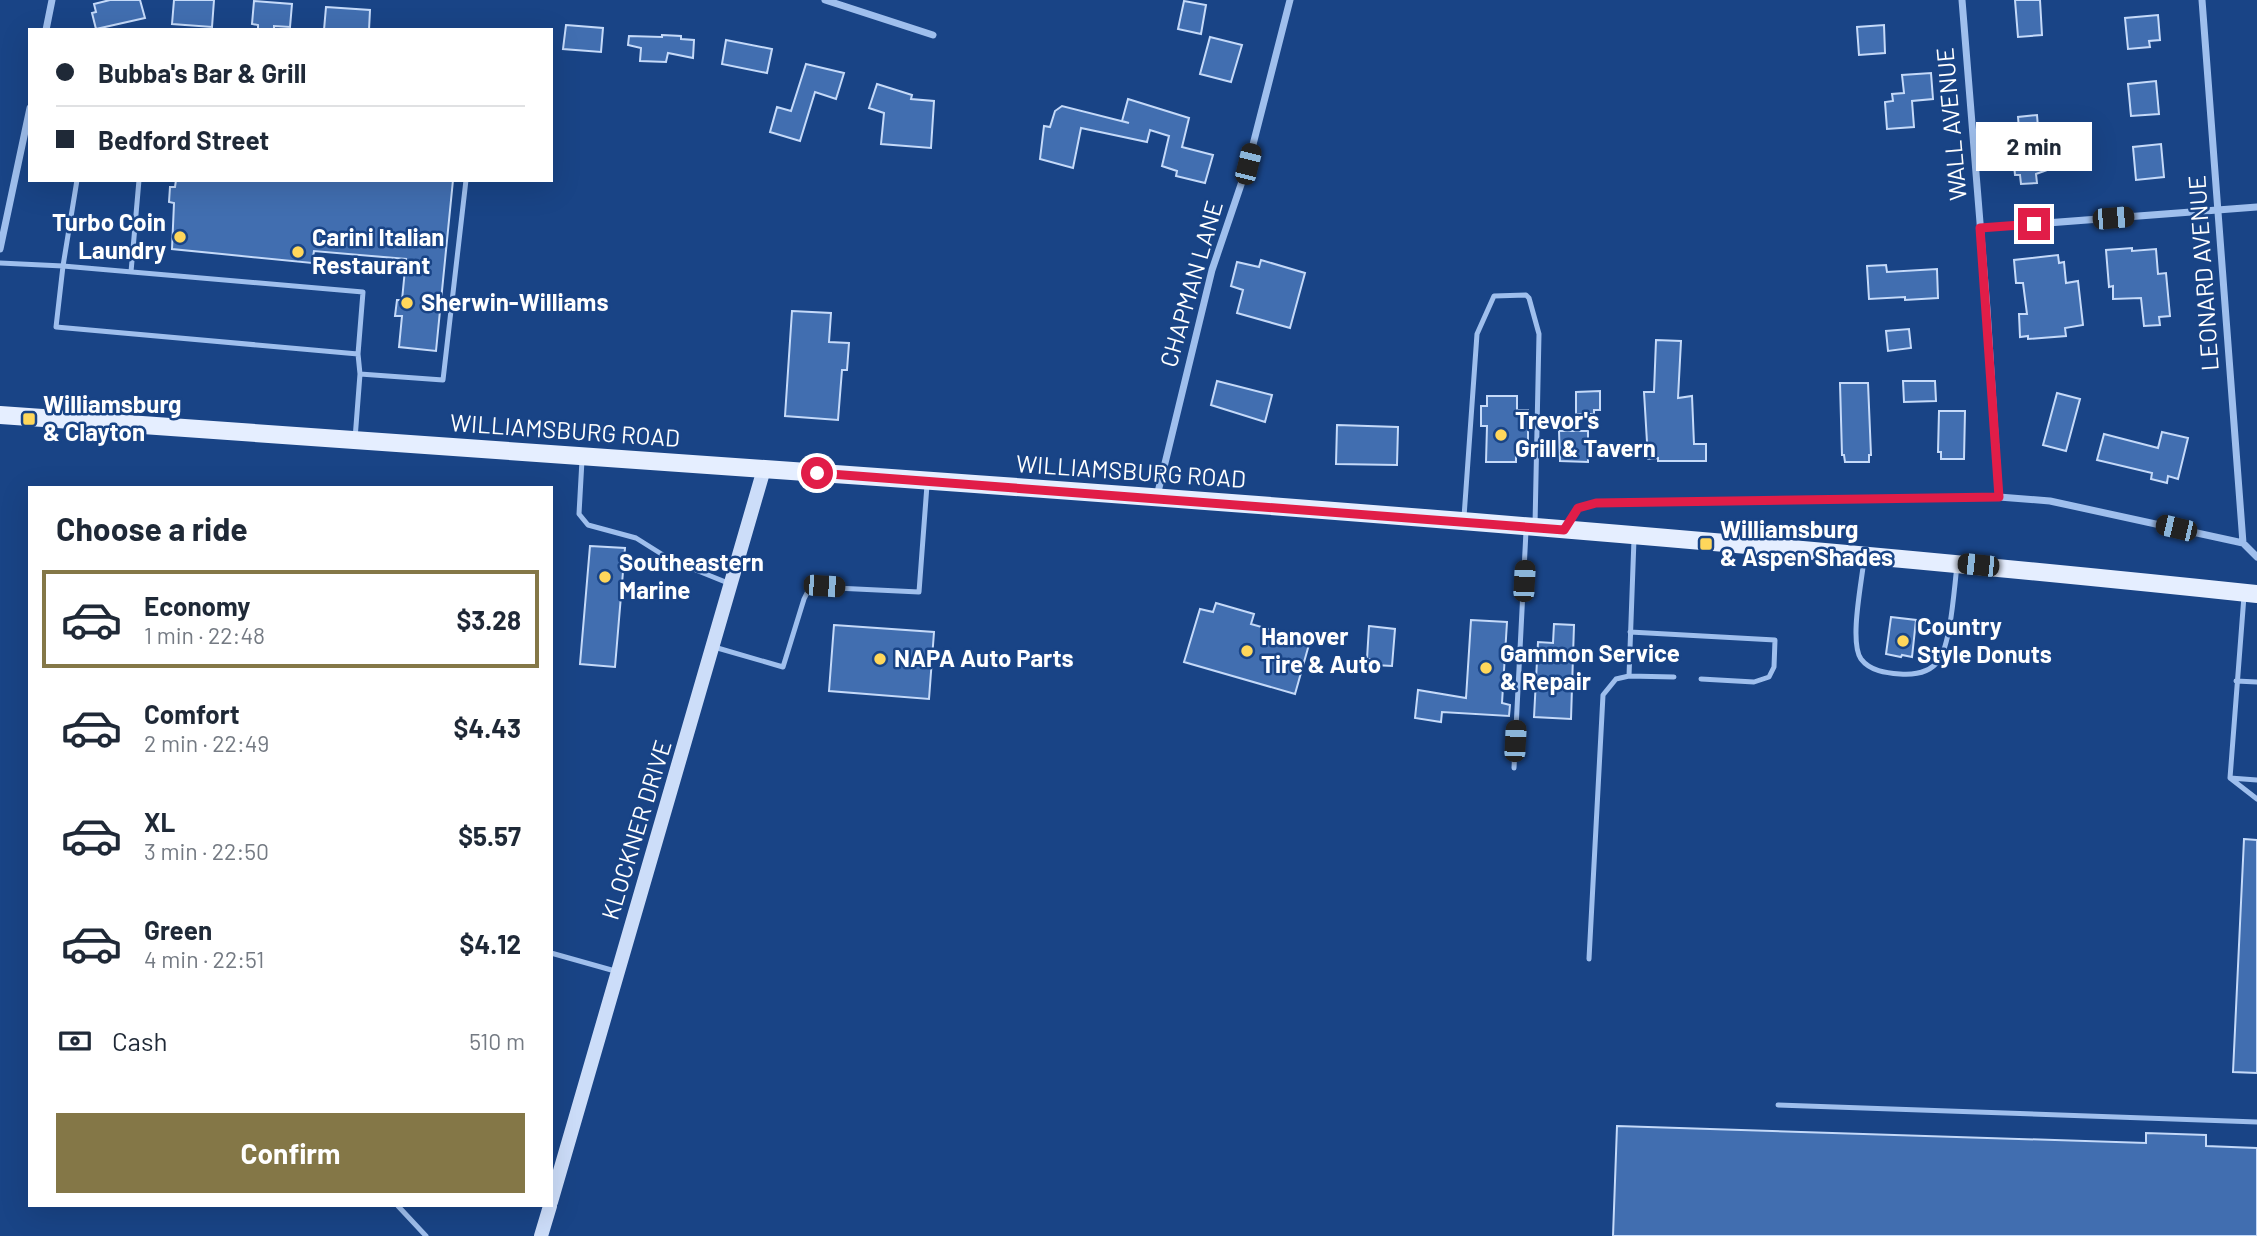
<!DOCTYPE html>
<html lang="en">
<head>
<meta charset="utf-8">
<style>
	body { margin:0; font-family:Barlow,sans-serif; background:#f2f2f3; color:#1f2937; height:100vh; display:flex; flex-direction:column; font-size:26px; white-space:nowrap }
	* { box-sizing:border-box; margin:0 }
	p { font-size:23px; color:#747a83 }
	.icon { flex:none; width:38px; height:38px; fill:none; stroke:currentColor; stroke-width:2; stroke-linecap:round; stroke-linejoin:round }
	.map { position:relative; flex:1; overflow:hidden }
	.details { position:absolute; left:28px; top:486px; width:525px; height:721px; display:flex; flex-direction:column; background:#fff; border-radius:0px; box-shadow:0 7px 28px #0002 }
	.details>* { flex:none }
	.guide { position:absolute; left:28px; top:28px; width:525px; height:154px; border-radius:0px; box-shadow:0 7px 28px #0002; display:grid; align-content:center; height:154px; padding:0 28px; background:#fff }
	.end { position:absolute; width:32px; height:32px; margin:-16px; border:9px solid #e11d48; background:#fff; box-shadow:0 0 0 4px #fff }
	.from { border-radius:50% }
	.bubble { position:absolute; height:49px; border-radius:0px; background:#fff; box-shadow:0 7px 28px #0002; font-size:23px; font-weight:700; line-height:49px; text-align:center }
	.car { position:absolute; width:21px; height:42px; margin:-21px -10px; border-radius:9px; box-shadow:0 0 5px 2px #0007; background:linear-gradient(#222 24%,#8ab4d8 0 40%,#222 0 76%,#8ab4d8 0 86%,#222 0) }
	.guide b { display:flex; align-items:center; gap:24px; height:66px; font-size:26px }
	.guide b+b { border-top:2px solid #e0e1e3 }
	.guide i { width:18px; height:18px; background:#1f2937 }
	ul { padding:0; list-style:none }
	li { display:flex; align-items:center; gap:21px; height:98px; margin:0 14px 10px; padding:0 14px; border:4px solid transparent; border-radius:0px }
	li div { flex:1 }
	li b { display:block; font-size:26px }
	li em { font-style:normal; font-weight:700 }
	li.selected { border-color:#847747 }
	li>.icon { width:63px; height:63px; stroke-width:1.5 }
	h2 { padding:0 28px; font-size:32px; line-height:84px }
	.pay { display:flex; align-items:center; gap:18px; height:77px; padding:0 28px; font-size:26px }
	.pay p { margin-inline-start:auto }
	.action { display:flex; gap:14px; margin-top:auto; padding:14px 28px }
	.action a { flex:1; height:80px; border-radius:0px; background:#847747; color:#fff; font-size:28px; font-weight:700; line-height:80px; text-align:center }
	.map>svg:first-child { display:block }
</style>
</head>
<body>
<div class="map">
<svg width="2257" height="1236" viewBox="0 0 2257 1236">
	<rect width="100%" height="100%" fill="#194486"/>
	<!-- building -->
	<path fill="#416eb0" stroke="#c5daf9" stroke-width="2" d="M110,0H140L145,18L96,29L92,13L96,12L94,4Z
		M174,0H214L212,27L172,24Z
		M2015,0H2040L2042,35L2018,37Z
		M254,1L292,4L290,27L274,26V30H258V25L252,24Z
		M1184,1L1206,5L1201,34L1178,29Z
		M326,7L370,10L369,30H324Z
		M2158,15L2160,40L2149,41L2150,47L2128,49L2125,18Z
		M566,25L603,28L601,52L563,49Z
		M1884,25L1885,53L1859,55L1857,27Z
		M662,35L681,36V39L694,40L693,58L668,53L666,62L640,61L641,48L628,45L629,36L662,37Z
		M1210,37L1242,45L1231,82L1200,74Z
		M726,40L772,49L767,73L722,64Z
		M806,64L844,73L836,99L815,92L800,141L770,132L777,107L791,111Z
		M1931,73L1933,99L1912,101L1914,127L1887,129L1885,102L1893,101L1892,94L1904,93L1902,75Z
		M2156,81L2159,114L2131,116L2128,84Z
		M877,84L912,95L911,99L934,101L931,148L881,144L884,113L869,108Z
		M1128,99L1189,118L1182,147L1213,155L1205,183L1176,176L1177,171L1162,166L1169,136L1150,130L1147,142L1081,128L1073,168L1040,159L1044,126L1050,127L1055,111L1062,106L1129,123L1122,121Z
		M2037,115L2039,140L2048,139L2050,161H2046L2047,170L2036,174L2037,183L2021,184L2020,175H2015L2012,141H2020L2018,117Z
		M2161,144L2164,177L2136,180L2133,147Z
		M176,180H453L436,351L399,347L402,316H395L397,300H402L406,259L314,251L312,263L172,249L174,203L169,202L170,187H175Z
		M2132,248V251L2156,249L2158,274L2166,273L2170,316L2159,317L2160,325L2144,326L2141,298L2113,299V286L2109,287L2106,250Z
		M2058,255L2059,263L2064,262L2066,283L2078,281L2083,325L2065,328L2066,336L2028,339V336L2020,337L2019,314H2027L2023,283H2016L2014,260Z
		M1261,260L1305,273L1290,328L1237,313L1243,290L1231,286L1237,262L1259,267Z
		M1886,265L1887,272L1937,269L1938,298L1905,300V297L1869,299L1867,266Z
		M792,311L831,313L829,342L849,343L847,370H842L838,420L785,416Z
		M1909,329L1911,348L1888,351L1886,331Z
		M1656,340L1681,341L1678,398L1692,396L1694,444H1706V461H1658V458L1648,459L1644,392H1654Z
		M1217,381L1272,395L1265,422L1211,405Z
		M1903,381H1935L1936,401L1904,402Z
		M1840,383H1868L1871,455H1869V462H1845L1844,455H1842Z
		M1600,391V410H1594V414H1576V392Z
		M2057,393L2080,399L2066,451L2043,445Z
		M1487,396H1517V410H1528V444H1516V462H1486L1487,426H1481V406H1487Z
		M1939,411H1965L1964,459H1941V452H1938Z
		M1337,425L1398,427L1397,465L1336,464Z
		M1559,431H1588V462L1560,461Z
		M2162,432L2188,438L2178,479L2168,476L2167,483L2151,479L2152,473L2097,460L2104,434L2158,448Z
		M590,546L625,548L615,667L580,664Z
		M1216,603L1254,614L1251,624L1310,641L1295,694L1184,662L1200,609L1213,612Z
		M1891,617L1916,620L1912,657L1902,655L1901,657L1886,654Z
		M1471,620L1507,622L1502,703L1510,705L1509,716L1442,712L1441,722L1415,718L1418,690L1466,698Z
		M1554,624L1574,625L1571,719L1534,717L1538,642L1553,643Z
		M834,625L934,632L929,699L829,691Z
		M1369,626L1395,629L1392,666L1375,665L1376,660L1367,659Z
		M2244,839L2257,840V1073L2233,1072Z
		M1617,1126L2146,1143V1133L2206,1135V1146L2257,1148V1236H1613Z"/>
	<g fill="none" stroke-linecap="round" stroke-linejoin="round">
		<!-- lane -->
		<path stroke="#9fbfed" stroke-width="5" d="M77,180L63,266L363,292L358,354
			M0,263L63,266L56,327L358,354L360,374L355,439
			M131,272L139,180
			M360,374L443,380L466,180
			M582,460L579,514L588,525L636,538L671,560L728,583
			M1464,517L1477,334L1494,296L1526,295L1529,298L1539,334L1535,525
			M1634,539L1629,676L1674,677
			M1864,559C1862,581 1849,642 1861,659C1870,671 1886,673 1900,674C1914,675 1930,673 1939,660C1951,642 1954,589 1957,566
			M2244,596L2230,778L2257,799
			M1630,632L1775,640L1774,667L1769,677L1754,682L1701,679
			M714,647L783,667L804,599L808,591L815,587L919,592L927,485
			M2236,681L2257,682
			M1514,768L1526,531
			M2230,778L2257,780
			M551,953L615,971
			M1589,959L1603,695L1616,679L1629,676
			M1778,1105L2257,1122
			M398,1206L426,1236"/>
		<!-- street -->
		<path stroke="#9fbfed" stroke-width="7" d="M825,0L933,35
			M1962,0L1987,309L1999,497
			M2202,0L2243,543
			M46,30L52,0
			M1981,228L2257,207
			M0,249L30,108
			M1157,496L1212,270L1248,164L1290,0
			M1566,527L1578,508L1596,503L1999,497L2050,501L2243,543L2257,557"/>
		<!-- secondary -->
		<path stroke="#ccddf9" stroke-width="14" d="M551,1202L764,469
			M541,1236L550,1206"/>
		<!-- primary -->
		<path stroke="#e5eeff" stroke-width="18" d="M0,415C287,438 575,456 863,476C1328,509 1793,545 2257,594"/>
	</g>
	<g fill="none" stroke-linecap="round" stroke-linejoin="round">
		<!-- route -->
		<path stroke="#e11d48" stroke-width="9" d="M817,473L1564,530L1578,508L1596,503L1999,497L1980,228L2034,224"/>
	</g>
	<!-- markers -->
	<g fill="#ffd75b" stroke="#194486" stroke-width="2.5">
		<circle cx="180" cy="237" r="7"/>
		<circle cx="298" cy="252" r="7"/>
		<circle cx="407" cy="303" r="7"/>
		<rect x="22" y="412" width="14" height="14" rx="3.5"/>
		<circle cx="1501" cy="435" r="7"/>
		<rect x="1699" y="537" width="14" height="14" rx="3.5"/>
		<circle cx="605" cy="577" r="7"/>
		<circle cx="1903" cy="641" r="7"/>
		<circle cx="1247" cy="651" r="7"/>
		<circle cx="880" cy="659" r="7"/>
		<circle cx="1486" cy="668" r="7"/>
	</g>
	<g text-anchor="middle" stroke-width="5" stroke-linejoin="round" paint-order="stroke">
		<!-- street labels -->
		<g font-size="24" fill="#fff" stroke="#194486">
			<text transform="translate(1952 124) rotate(-95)" y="8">WALL AVENUE</text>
			<text transform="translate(2204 273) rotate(-94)" y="8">LEONARD AVENUE</text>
			<text transform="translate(1192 284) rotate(-74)" y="8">CHAPMAN LANE</text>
			<text transform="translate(565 431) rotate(4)" y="8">WILLIAMSBURG ROAD</text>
			<text transform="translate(1131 472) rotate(4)" y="8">WILLIAMSBURG ROAD</text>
			<text transform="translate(637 830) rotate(-73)" y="8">KLOCKNER DRIVE</text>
		</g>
		<!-- poi labels -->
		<g font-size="24" font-weight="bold" fill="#fff" stroke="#194486" text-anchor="start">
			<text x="166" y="231" text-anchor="end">Turbo Coin<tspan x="166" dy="28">Laundry</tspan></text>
			<text x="312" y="246">Carini Italian<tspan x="312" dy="28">Restaurant</tspan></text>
			<text x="421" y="311">Sherwin-Williams</text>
			<text x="43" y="413">Williamsburg<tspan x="43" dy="28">&amp; Clayton</tspan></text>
			<text x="1515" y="429">Trevor's<tspan x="1515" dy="28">Grill &amp; Tavern</tspan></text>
			<text x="1720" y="538">Williamsburg<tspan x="1720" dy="28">&amp; Aspen Shades</tspan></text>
			<text x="619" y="571">Southeastern<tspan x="619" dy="28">Marine</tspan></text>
			<text x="1917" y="635">Country<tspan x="1917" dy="28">Style Donuts</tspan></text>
			<text x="1261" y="645">Hanover<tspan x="1261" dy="28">Tire &amp; Auto</tspan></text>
			<text x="1500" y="662">Gammon Service<tspan x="1500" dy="28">&amp; Repair</tspan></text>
			<text x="894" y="667">NAPA Auto Parts</text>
		</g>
	</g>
</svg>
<i class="end from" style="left:817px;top:473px"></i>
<i class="end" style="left:2034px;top:224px"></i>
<div class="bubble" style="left:1976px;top:122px;width:116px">2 min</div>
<i class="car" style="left:1248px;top:164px;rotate:14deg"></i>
<i class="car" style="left:2113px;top:218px;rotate:85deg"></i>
<i class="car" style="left:2176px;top:528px;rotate:283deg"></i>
<i class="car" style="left:1978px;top:565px;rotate:276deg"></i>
<i class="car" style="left:1524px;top:581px;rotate:3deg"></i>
<i class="car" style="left:824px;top:586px;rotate:94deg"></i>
<i class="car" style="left:1515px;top:741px;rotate:3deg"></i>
<div class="guide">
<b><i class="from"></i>Bubba's Bar &amp; Grill</b>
<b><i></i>Bedford Street</b>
</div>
<section class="details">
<h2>Choose a ride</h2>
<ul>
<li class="selected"><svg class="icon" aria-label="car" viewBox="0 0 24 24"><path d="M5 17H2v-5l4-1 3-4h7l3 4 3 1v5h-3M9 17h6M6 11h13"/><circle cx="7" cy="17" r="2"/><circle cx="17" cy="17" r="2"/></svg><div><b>Economy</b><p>1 min · 22:48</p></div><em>$3.28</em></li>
<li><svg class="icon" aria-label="car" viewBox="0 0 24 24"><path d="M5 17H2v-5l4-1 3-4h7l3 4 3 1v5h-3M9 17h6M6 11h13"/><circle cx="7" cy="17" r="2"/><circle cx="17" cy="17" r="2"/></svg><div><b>Comfort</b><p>2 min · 22:49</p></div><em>$4.43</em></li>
<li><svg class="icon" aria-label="car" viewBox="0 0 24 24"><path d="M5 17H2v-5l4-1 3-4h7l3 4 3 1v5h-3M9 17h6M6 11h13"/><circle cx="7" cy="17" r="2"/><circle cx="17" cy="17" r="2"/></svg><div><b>XL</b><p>3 min · 22:50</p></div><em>$5.57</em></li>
<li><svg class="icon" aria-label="car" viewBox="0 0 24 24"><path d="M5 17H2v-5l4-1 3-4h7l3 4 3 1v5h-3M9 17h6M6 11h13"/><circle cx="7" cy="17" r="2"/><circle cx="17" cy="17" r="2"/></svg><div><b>Green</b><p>4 min · 22:51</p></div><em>$4.12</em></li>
</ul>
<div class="pay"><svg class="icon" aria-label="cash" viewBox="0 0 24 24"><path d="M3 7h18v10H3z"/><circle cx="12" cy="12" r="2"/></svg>Cash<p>510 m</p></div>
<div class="action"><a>Confirm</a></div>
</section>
</div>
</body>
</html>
